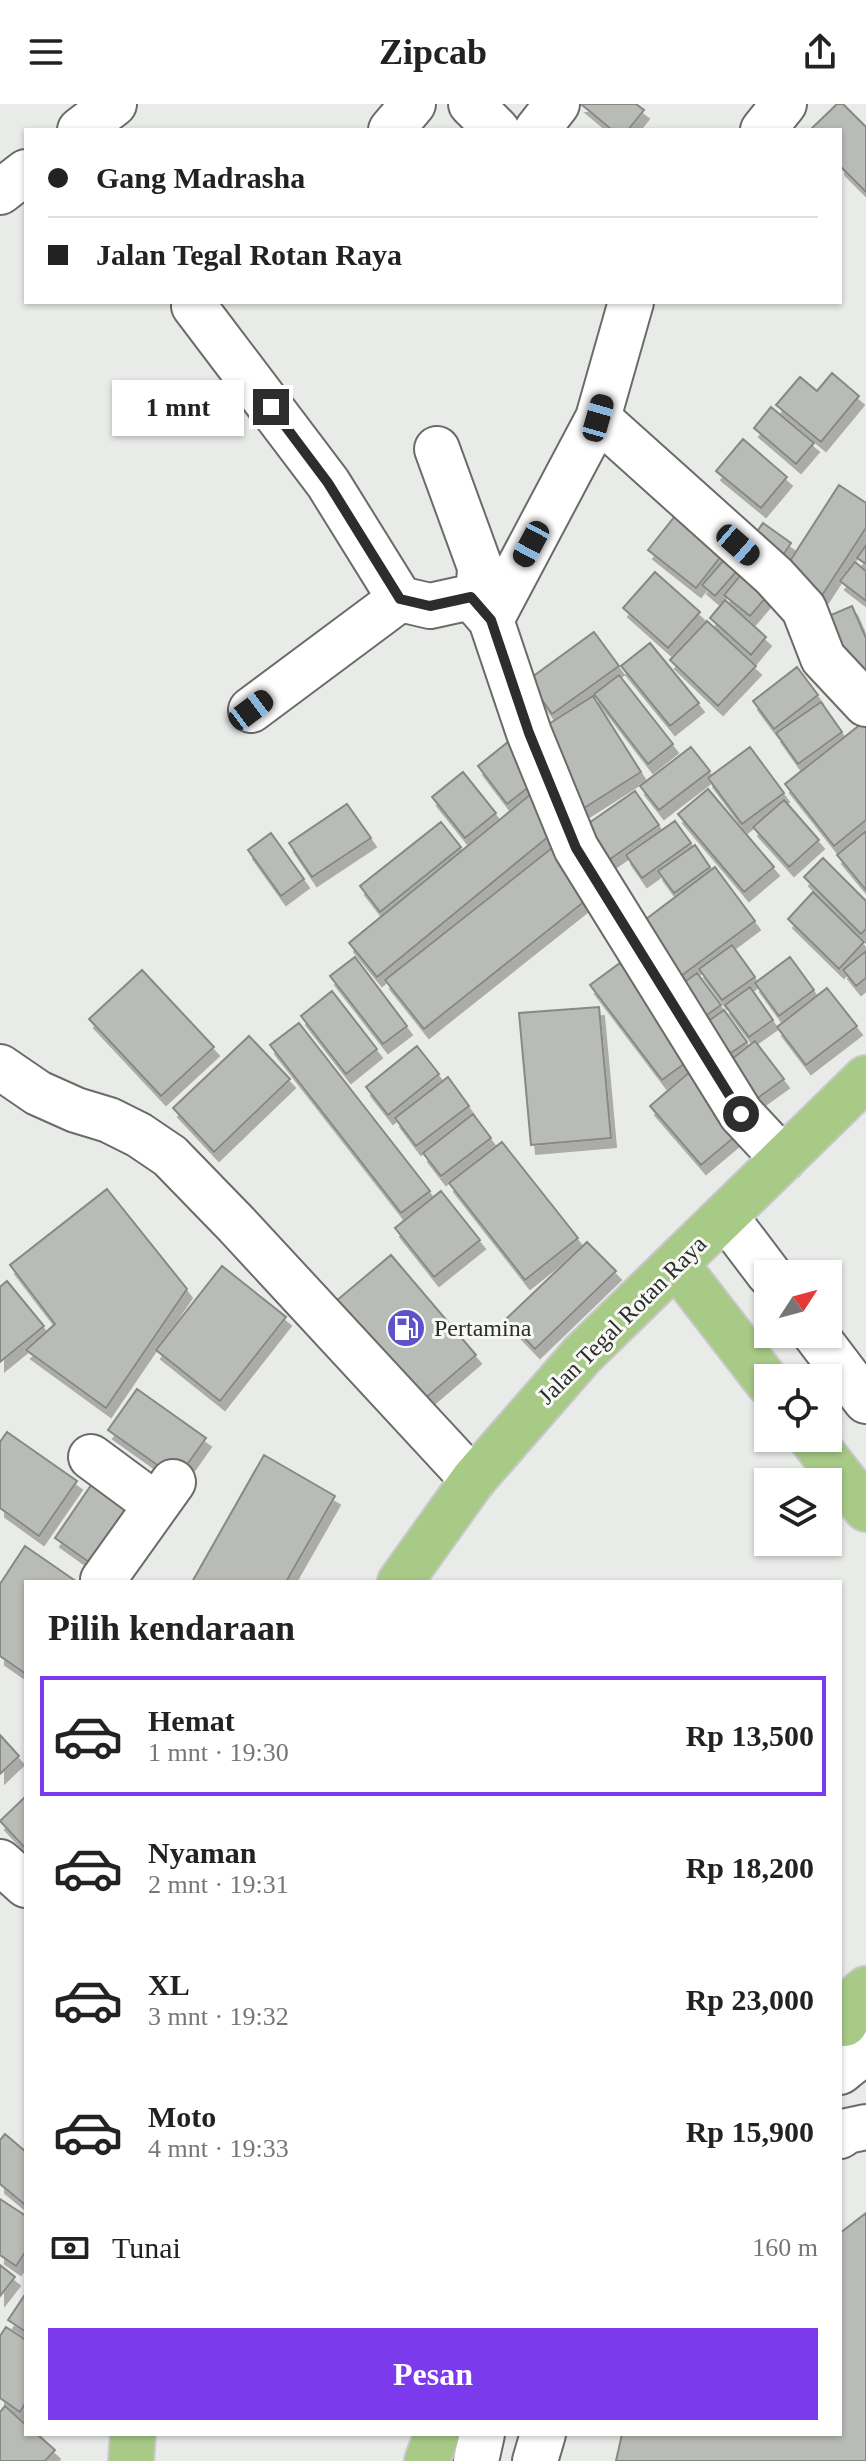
<!DOCTYPE html>
<html lang="id">
<head>
<meta charset="utf-8">
<style>
	body { margin:0; font-family:Georgia,serif; background:#f2f2f2; color:#222; height:100vh; display:flex; flex-direction:column; font-size:30px; white-space:nowrap }
	* { box-sizing:border-box; margin:0 }
	p { font-size:26px; color:#767676 }
	.icon { flex:none; width:44px; height:44px; fill:none; stroke:currentColor; stroke-width:2; stroke-linecap:round; stroke-linejoin:round }
	.map { position:relative; flex:1; overflow:hidden }
	.drawer { position:absolute; left:24px; top:1476px; width:818px; height:856px; display:flex; flex-direction:column; background:#fff; border-radius:0px; box-shadow:0 2px 6px #0004 }
	.drawer>* { flex:none }
	.guide { position:absolute; left:24px; top:24px; width:818px; height:176px; border-radius:0px; box-shadow:0 2px 6px #0004; display:grid; align-content:center; height:176px; padding:0 24px; background:#fff }
	.needle { width:52px; rotate:54deg }
	.fabs { position:absolute; left:754px; top:1156px; display:grid; gap:16px }
	.fabs a { display:grid; place-items:center; width:88px; height:88px; border-radius:0px; background:#fff; box-shadow:0 2px 6px #0004; font-size:40px }
	.end { position:absolute; width:36px; height:36px; margin:-18px; border:10px solid #2d2d2c; background:#fff; box-shadow:0 0 0 4px #fff }
	.from { border-radius:50% }
	.bubble { position:absolute; height:56px; border-radius:0px; background:#fff; box-shadow:0 2px 6px #0004; font-size:26px; font-weight:700; line-height:56px; text-align:center }
	.car { position:absolute; width:24px; height:48px; margin:-24px -12px; border-radius:10px; box-shadow:0 0 6px 2px #0007; background:linear-gradient(#222 24%,#8ab4d8 0 40%,#222 0 76%,#8ab4d8 0 86%,#222 0) }
	.guide b { display:flex; align-items:center; gap:28px; height:76px; font-size:30px }
	.guide b+b { border-top:2px solid #e0e0e0 }
	.guide i { width:20px; height:20px; background:#222 }
	ul { padding:0; list-style:none }
	li { display:flex; align-items:center; gap:24px; height:120px; margin:0 16px 12px; padding:0 8px; border:4px solid transparent; border-radius:0px }
	li div { flex:1 }
	li b { display:block; font-size:30px }
	li em { font-style:normal; font-weight:700 }
	li.on { border-color:#7c3aed }
	li>.icon { width:72px; height:72px; stroke-width:1.5 }
	h2 { padding:0 24px; font-size:36px; line-height:96px }
	.pay { display:flex; align-items:center; gap:20px; height:88px; padding:0 24px; font-size:30px }
	.pay p { margin-inline-start:auto }
	.action { display:flex; gap:16px; margin-top:auto; padding:16px 24px }
	.action a { flex:1; height:92px; border-radius:0px; background:#7c3aed; color:#fff; font-size:32px; font-weight:700; line-height:92px; text-align:center }
	header { display:flex; justify-content:space-between; align-items:center; height:104px; padding:0 24px; background:#fff; font-size:36px; font-weight:700 }
	.map>svg:first-child { display:block }
</style>
</head>
<body>
<header><svg class="icon" aria-label="menu" viewBox="0 0 24 24"><path d="M4 6h16M4 12h16M4 18h16"/></svg>Zipcab<svg class="icon" aria-label="share" viewBox="0 0 24 24"><path d="M12 15V3M7 8l5-5 5 5M5 13v7h14v-7"/></svg></header>
<div class="map">
<svg width="866" height="2357" viewBox="0 0 866 2357">
	<defs>
		<filter id="shadow"><feDropShadow dx="5" dy="9" stdDeviation="0" flood-color="#0004"/></filter>
	</defs>
	<rect width="100%" height="100%" fill="#e9ebe8"/>
	<!-- building -->
	<path fill="#b9bbb7" stroke="#878985" stroke-width="2" filter="url(#shadow)" d="M581,0H636L644,6L628,26H612Z
		M837,0H843L866,23V88L840,62V26H810Z
		M832,269L859,292L821,338L776,301L800,273L817,287Z
		M771,303L814,339L796,360L754,324Z
		M743,335L787,373L761,404L716,367Z
		M839,381L866,399V424L819,496L781,471Z
		M679,407L726,446L696,484L648,446Z
		M763,419L791,439L776,462L747,442Z
		M866,441V460L857,454Z
		M730,449L743,460L715,492L702,481Z
		M855,458L866,467V497L840,477Z
		M748,462L774,484L750,512L724,491Z
		M655,468L700,508L668,544L623,504Z
		M725,496L766,533L751,551L710,514Z
		M852,502L866,534V566L850,574L824,514Z
		M707,517L756,562L718,602L670,556Z
		M594,528L619,562L552,610L528,576Z
		M650,539L699,599L670,622L621,562Z
		M797,563L818,591L774,625L753,597Z
		M619,571L673,640L648,660L594,590Z
		M593,592L641,668L581,706L533,630Z
		M821,598L842,628L798,660L776,629Z
		M866,616V716L834,742L785,680Z
		M513,634L543,672L507,700L478,662Z
		M691,643L710,667L659,706L640,682Z
		M750,643L784,689L742,720L708,674Z
		M463,668L496,709L465,734L432,693Z
		M708,685L774,763L744,788L678,710Z
		M635,687L659,721L603,760L579,726Z
		M531,690L559,724L377,873L349,839Z
		M784,696L819,736L789,763L753,723Z
		M347,700L371,734L312,773L289,739Z
		M675,717L691,739L642,774L626,751Z
		M441,718L461,743L380,808L360,782Z
		M866,727V786L837,751Z
		M271,729L304,775L281,792L248,746Z
		M557,740L595,789L424,925L385,876Z
		M695,741L710,763L674,789L658,767Z
		M823,754L866,797V825L861,830L804,773Z
		M715,763L755,817L677,875L637,822Z
		M813,788L864,838L839,865L788,815Z
		M732,841L755,873L722,896L699,865Z
		M866,847V874L856,882L843,866Z
		M355,853L407,922L383,940L330,872Z
		M790,853L814,886L779,912L755,879Z
		M620,859L692,954L662,976L590,881Z
		M142,866L214,943L161,992L89,915Z
		M697,869L721,901L693,921L670,889Z
		M750,883L773,916L749,933L725,901Z
		M827,884L857,922L806,961L777,923Z
		M332,887L377,945L346,970L301,912Z
		M599,903L611,1034L531,1041L519,909Z
		M724,906L747,938L716,959L694,927Z
		M299,919L430,1087L401,1109L270,941Z
		M249,932L290,975L214,1048L173,1004Z
		M755,937L784,975L751,999L723,962Z
		M417,942L439,970L388,1011L366,983Z
		M692,966L744,1025L701,1061L650,1002Z
		M448,973L469,1002L416,1042L395,1014Z
		M473,1010L491,1034L441,1072L423,1049Z
		M502,1038L578,1134L525,1176L449,1079Z
		M107,1085L187,1185L106,1304L26,1246L55,1220L10,1161Z
		M441,1087L480,1136L434,1173L395,1124Z
		M587,1138L616,1167L535,1245L506,1215Z
		M391,1151L476,1251L421,1298L336,1197Z
		M222,1162L286,1213L220,1297L156,1246Z
		M7,1177L44,1222L0,1258V1183Z
		M137,1285L206,1334L177,1375L108,1326Z
		M7,1328L77,1377L39,1432L0,1404V1338Z
		M264,1351L335,1392L286,1478H192Z
		M94,1377L132,1403L93,1461L55,1434Z
		M25,1442L77,1478H26V1570L0,1552V1480Z
		M0,1631L19,1652L0,1670Z
		M26,1692V1745L0,1717Z
		M5,2030L26,2048V2098L24,2100L0,2080V2036Z
		M0,2095L26,2112V2147L16,2162L0,2151Z
		M866,2109V2357H616L622,2330H840V2129Z
		M0,2161L15,2173L0,2192Z
		M26,2189V2228L8,2216Z
		M6,2223L26,2236V2298L20,2308L0,2294V2232Z
		M5,2302L26,2321V2330H37L55,2346L45,2357H0V2308Z"/>
	<g fill="none" stroke-linecap="round" stroke-linejoin="round">
		<defs>
			<path id="minor" d="M471,0L497,26
				M80,26L114,0
				M391,26L413,0
				M537,26L557,0
				M763,26L784,0
				M0,88L26,68
				M194,202L328,379L400,495L430,502L471,493
				M598,314L774,472L804,505L823,554L866,600
				M437,345L480,463L479,481L471,493
				M471,493L491,516L529,629L576,744L741,1010L783,1055
				M491,516L598,314L631,198
				M251,606L400,495
				M0,963L38,989L76,1006L109,1016L139,1031L170,1052L237,1121L473,1376
				M725,1112L769,1170
				M815,1230L866,1297
				M91,1353L156,1401
				M105,1478L103,1476L173,1378
				M0,1758L26,1781
				M840,1968L866,1947
				M840,2032L847,2027L866,2023
				M476,2357L482,2330
				M535,2357L543,2330"/>
			<path id="major" d="M676,1160L768,1279
				M811,1334L866,1405
				M400,1478L473,1376L582,1251L866,974
				M845,1920L860,1890L866,1885
				M131,2357L133,2330
				M427,2357L437,2330"/>
		</defs>
		<!-- minor casing -->
		<use href="#minor" stroke="#6a6c69" stroke-width="48"/>
		<!-- major casing -->
		<use href="#major" stroke="#c8c8c8" stroke-width="48"/>
		<!-- minor -->
		<use href="#minor" stroke="#fff" stroke-width="44"/>
		<!-- major -->
		<use href="#major" stroke="#a7ca87" stroke-width="44"/>
	</g>
	<g fill="none" stroke-linecap="round" stroke-linejoin="round">
		<!-- route -->
		<path stroke="#2d2d2c" stroke-width="10" d="M271,303L328,379L400,495L430,502L471,493L491,516L529,629L576,744L741,1010"/>
	</g>
	<!-- icons -->
	<defs>
		<symbol id="fuel-disc" viewBox="-11 -11 22 22"><circle r="9.5" fill="#5e51ca" stroke="#f7f9f5"/><path d="M-5.5-6h7V0h2V4h1.3V-2.5L3-4.5l.8-.8L6-3V5H2.5V1h-1V6h-7ZM-4.2-4.7v3.2H.2V-4.7Z" fill="#fff"/></symbol>
	</defs>
	<g fill-rule="evenodd">
		<use href="#fuel-disc" x="384" y="1202" width="44" height="44"/>
	</g>
	<g text-anchor="middle" stroke-width="6" stroke-linejoin="round" paint-order="stroke">
		<!-- street labels -->
		<g font-size="24" fill="#2d2d2c" stroke="#f7f9f5">
			<text transform="translate(622 1216) rotate(-45)" y="8">Jalan Tegal Rotan Raya</text>
		</g>
		<!-- poi labels -->
		<g font-size="24" fill="#2d2d2c" stroke="#f7f9f5" text-anchor="start">
			<text x="434" y="1232">Pertamina</text>
		</g>
	</g>
</svg>
<div class="fabs">
<a><svg class="needle" viewBox="-14 -14 28 28"><path d="M0-13l5 13h-10z" fill="#e53935"/><path d="M0 13l5-13h-10z" fill="#767676"/></svg></a>
<a><svg class="icon" aria-label="locate" viewBox="0 0 24 24"><circle cx="12" cy="12" r="6"/><path d="M12 2v4M12 18v4M2 12h4M18 12h4"/></svg></a>
<a><svg class="icon" aria-label="layers" viewBox="0 0 24 24"><path d="M12 4l9 5-9 5-9-5zM3 14l9 5 9-5"/></svg></a>
</div>
<i class="end from" style="left:741px;top:1010px"></i>
<i class="end" style="left:271px;top:303px"></i>
<div class="bubble" style="left:112px;top:276px;width:132px">1 mnt</div>
<i class="car" style="left:598px;top:314px;rotate:16deg"></i>
<i class="car" style="left:531px;top:440px;rotate:208deg"></i>
<i class="car" style="left:738px;top:441px;rotate:131deg"></i>
<i class="car" style="left:251px;top:606px;rotate:53deg"></i>
<div class="guide">
<b><i class="from"></i>Gang Madrasha</b>
<b><i></i>Jalan Tegal Rotan Raya</b>
</div>
<section class="drawer">
<h2>Pilih kendaraan</h2>
<ul>
<li class="on"><svg class="icon" aria-label="car" viewBox="0 0 24 24"><path d="M5 17H2v-5l4-1 3-4h7l3 4 3 1v5h-3M9 17h6M6 11h13"/><circle cx="7" cy="17" r="2"/><circle cx="17" cy="17" r="2"/></svg><div><b>Hemat</b><p>1 mnt · 19:30</p></div><em>Rp 13,500</em></li>
<li><svg class="icon" aria-label="car" viewBox="0 0 24 24"><path d="M5 17H2v-5l4-1 3-4h7l3 4 3 1v5h-3M9 17h6M6 11h13"/><circle cx="7" cy="17" r="2"/><circle cx="17" cy="17" r="2"/></svg><div><b>Nyaman</b><p>2 mnt · 19:31</p></div><em>Rp 18,200</em></li>
<li><svg class="icon" aria-label="car" viewBox="0 0 24 24"><path d="M5 17H2v-5l4-1 3-4h7l3 4 3 1v5h-3M9 17h6M6 11h13"/><circle cx="7" cy="17" r="2"/><circle cx="17" cy="17" r="2"/></svg><div><b>XL</b><p>3 mnt · 19:32</p></div><em>Rp 23,000</em></li>
<li><svg class="icon" aria-label="car" viewBox="0 0 24 24"><path d="M5 17H2v-5l4-1 3-4h7l3 4 3 1v5h-3M9 17h6M6 11h13"/><circle cx="7" cy="17" r="2"/><circle cx="17" cy="17" r="2"/></svg><div><b>Moto</b><p>4 mnt · 19:33</p></div><em>Rp 15,900</em></li>
</ul>
<div class="pay"><svg class="icon" aria-label="cash" viewBox="0 0 24 24"><path d="M3 7h18v10H3z"/><circle cx="12" cy="12" r="2"/></svg>Tunai<p>160 m</p></div>
<div class="action"><a>Pesan</a></div>
</section>
</div>
</body>
</html>
